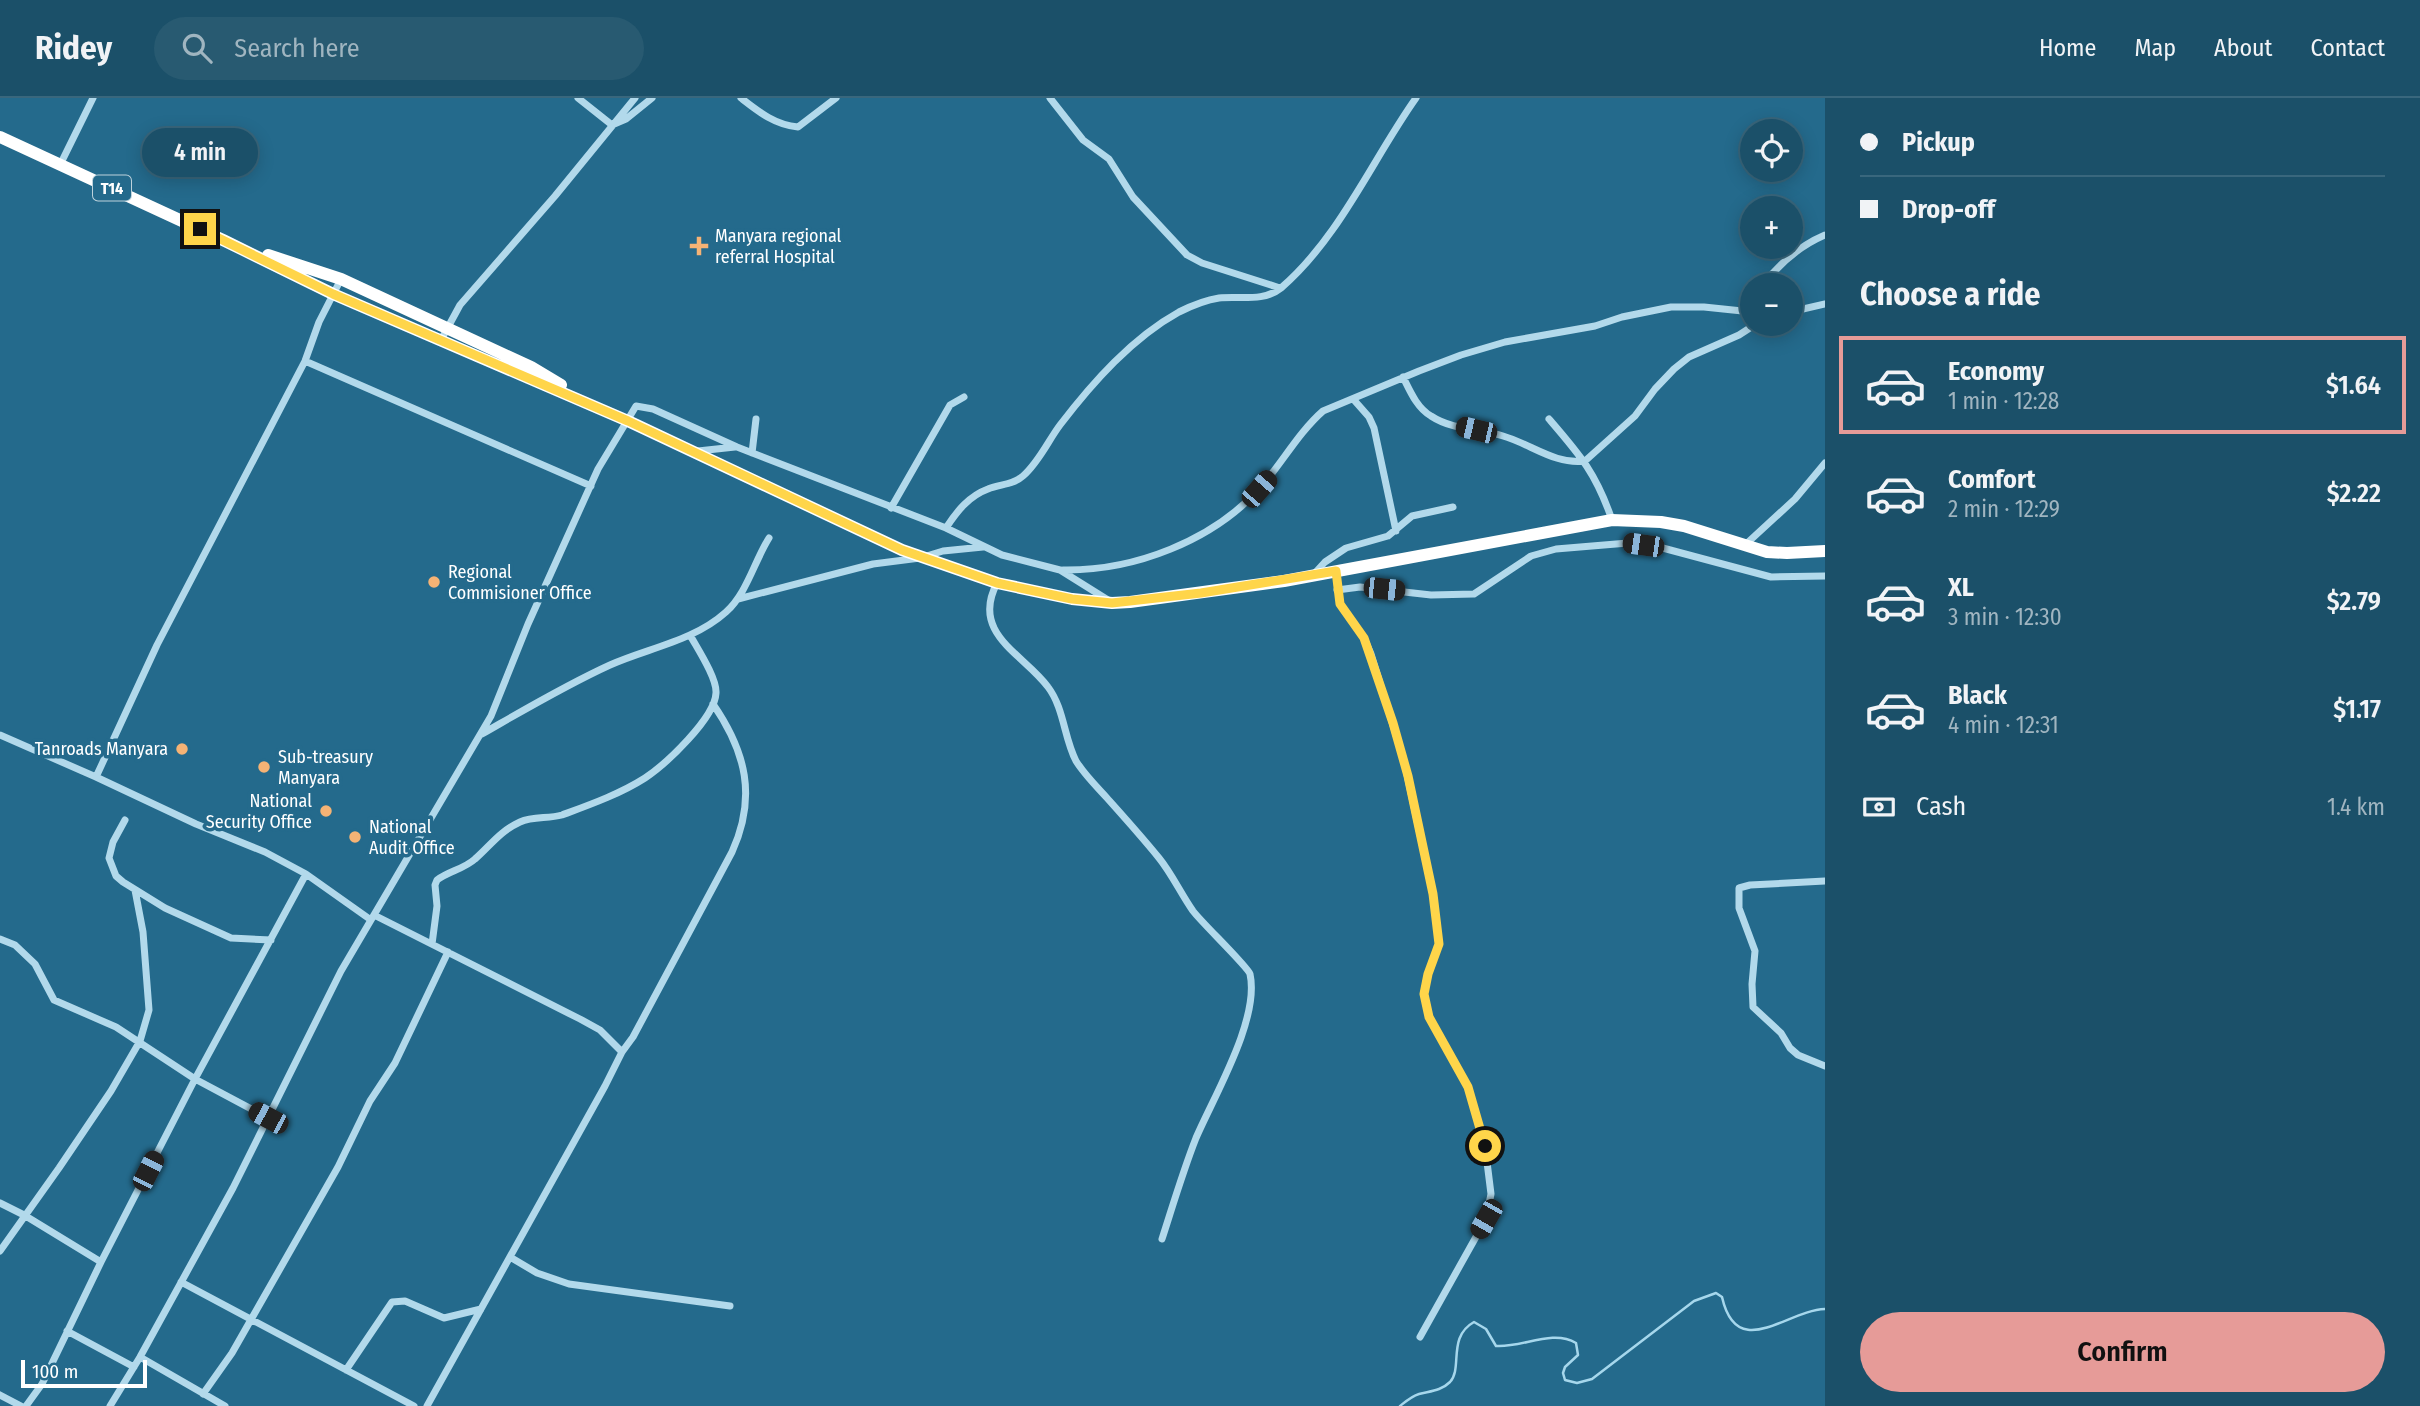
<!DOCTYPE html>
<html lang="en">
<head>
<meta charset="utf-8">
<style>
	body { margin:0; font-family:"Fira Sans Condensed",sans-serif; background:#285a71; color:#f1f3f6; height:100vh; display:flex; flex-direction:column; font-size:26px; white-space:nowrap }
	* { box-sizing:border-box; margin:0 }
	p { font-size:23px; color:#a0b5c0 }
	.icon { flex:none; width:38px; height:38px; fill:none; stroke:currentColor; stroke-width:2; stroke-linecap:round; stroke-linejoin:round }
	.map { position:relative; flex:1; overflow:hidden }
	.details { display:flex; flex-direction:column; background:#1b5069; width:595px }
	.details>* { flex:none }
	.hud { display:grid; align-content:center; height:154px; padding:0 35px; background:#1b5069 }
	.tools { position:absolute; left:1740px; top:21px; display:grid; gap:14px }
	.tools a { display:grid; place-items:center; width:63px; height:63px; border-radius:50%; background:#1b5069; box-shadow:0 4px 18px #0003,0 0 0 2px #39677d; font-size:35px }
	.scale { position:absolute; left:21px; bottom:18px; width:126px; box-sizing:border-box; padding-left:7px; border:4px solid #fff; border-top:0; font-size:19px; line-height:24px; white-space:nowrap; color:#fff; -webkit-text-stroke:5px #246a8c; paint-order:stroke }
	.end { position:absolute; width:32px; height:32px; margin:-16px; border:9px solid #ffd54a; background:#111; box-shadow:0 0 0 4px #111 }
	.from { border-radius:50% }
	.bubble { position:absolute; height:49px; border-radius:24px; background:#1b5069; box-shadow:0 4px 18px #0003,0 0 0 2px #39677d; font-size:23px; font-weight:600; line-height:49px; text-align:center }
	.car { position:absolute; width:21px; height:42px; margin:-21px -10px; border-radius:9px; box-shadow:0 0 5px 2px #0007; background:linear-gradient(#222 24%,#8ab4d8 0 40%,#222 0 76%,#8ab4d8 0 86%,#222 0) }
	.hud b { display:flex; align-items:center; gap:24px; height:66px; font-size:26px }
	.hud b+b { border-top:2px solid #39677d }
	.hud i { width:18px; height:18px; background:#f1f3f6 }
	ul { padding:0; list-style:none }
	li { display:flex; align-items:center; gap:21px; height:98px; margin:0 14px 10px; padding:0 21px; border:4px solid transparent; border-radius:0px }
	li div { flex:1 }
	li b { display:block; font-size:26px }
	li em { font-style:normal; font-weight:600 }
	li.current { border-color:#e69b98 }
	li>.icon { width:63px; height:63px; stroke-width:1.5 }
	h2 { padding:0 35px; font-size:32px; line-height:84px }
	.pay { display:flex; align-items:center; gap:18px; height:77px; padding:0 35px; font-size:26px }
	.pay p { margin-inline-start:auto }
	.primary-button { display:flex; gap:14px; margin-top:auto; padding:14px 35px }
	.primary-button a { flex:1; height:80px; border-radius:42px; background:#e69b98; color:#111; font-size:28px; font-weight:600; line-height:80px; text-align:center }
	header { display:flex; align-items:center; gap:42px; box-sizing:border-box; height:98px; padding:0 35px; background:#1b5069; border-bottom:2px solid #39677d }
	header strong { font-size:33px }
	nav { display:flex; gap:38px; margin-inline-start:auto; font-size:24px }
	.search { width:490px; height:63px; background:#285a71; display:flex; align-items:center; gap:18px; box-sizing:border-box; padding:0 24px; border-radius:38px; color:#a0b5c0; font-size:26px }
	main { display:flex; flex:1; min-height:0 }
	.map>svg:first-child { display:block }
</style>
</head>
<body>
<header>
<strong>Ridey</strong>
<div class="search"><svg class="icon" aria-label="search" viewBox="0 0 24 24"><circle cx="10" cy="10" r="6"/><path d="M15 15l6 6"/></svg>Search here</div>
<nav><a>Home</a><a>Map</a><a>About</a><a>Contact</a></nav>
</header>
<main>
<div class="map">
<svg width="1825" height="1308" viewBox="0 0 1825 1308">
	<rect width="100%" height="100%" fill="#246a8c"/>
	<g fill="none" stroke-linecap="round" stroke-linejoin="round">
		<!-- stream -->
		<path stroke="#a6d7ec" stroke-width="2.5" d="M1400,1308C1405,1304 1412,1298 1419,1296C1430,1293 1441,1293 1450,1284C1463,1270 1447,1239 1474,1224L1486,1231L1496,1248C1522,1250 1552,1231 1576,1245L1578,1257L1565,1269L1563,1275L1565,1282L1577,1285L1592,1281L1694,1203L1716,1195L1722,1199C1737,1265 1787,1212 1825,1211"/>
		<!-- street -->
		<path stroke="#b2d9eb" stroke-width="7" d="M578,0L612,27L626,21L652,0
			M741,0C759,14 775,27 798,29L836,0
			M1050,0L1083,42L1109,61L1133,99L1187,157L1202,165L1280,190
			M60,67L93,0
			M1763,187C1780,165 1799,148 1825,137
			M1746,213L1752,204
			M1790,214L1825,206
			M441,242L460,207L555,98L635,0
			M305,263L591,388
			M1403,279C1410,293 1417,310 1431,318C1452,332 1480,331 1503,338C1531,346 1555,367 1585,363L1635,318L1655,291L1674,271L1689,259L1739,237L1756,226
			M1354,302L1369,319L1374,330L1396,433
			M1549,321C1580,357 1596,375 1612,422
			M698,353L735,349
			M752,355L756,321
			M891,410L950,307L964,299
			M946,430C957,413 969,398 988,391C1000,386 1013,387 1023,378C1039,364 1048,343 1060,327C1093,284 1132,240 1179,214C1191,208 1206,202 1219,200C1240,198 1264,204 1281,190C1340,139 1372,62 1416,0
			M1745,447L1795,401L1825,365
			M1063,472C1134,473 1213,443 1261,389C1282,365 1299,334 1323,313L1419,273L1461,257L1505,244L1595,228L1622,219L1671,209H1704L1752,214
			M1336,473L1340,506L1364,540L1371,556L1404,663L1433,796L1439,846L1428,876L1424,896L1429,919L1468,989L1485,1048L1491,1096L1486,1121L1420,1239
			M1313,477L1325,464L1346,450L1388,438L1412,418L1453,409
			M997,485C970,536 1024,556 1048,589C1064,610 1064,640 1076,663C1084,676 1096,688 1107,700C1124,719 1142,739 1159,760C1172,776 1181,796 1193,813C1202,825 1248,869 1250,876C1260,921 1214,998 1196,1040C1183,1073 1173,1107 1162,1141
			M1337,492L1360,489L1431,497L1474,496L1531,458L1556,451L1628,445L1659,449L1771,479L1825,478
			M738,501L873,466L920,460L943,453L983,449
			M482,636C524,612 566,587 610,567C648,550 694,543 726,514C747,495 754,464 769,440
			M0,637L96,679L196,726L265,754L306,776L371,822
			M96,679L157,547L305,263L319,224L341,181
			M125,722L113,744L109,760L116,778L123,784L165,810L231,840L271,842
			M1825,783L1750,787L1739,790V810L1755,853L1752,886L1753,909L1781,935L1790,950L1798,957L1825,968
			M374,817L580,921L600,932L622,954L605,988L427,1308
			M0,841L15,847L35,866L54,902L116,929L195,981L268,1020
			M432,846L437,808L435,787L437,782C449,773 464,771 475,761C490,748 500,733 520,724C533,718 548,721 562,717C589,707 620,696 645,680C666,666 715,620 716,595C717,580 697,550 690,537
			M622,954L633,939L732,754C757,699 746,654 713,606
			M0,1105L24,1117L101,1164
			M0,1153L59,1070L111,993L140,943L149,912L143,834L135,792
			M510,1159L537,1175L569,1186L730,1208
			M181,1184L414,1308
			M67,1233L134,1269
			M140,1259L225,1308
			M346,1272L392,1204L405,1203L444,1220L481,1211
			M203,1296L232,1255L338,1069L370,1003L395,965L448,854
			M0,1297L21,1308
			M26,1308L42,1286L101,1164L195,981L306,776
			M110,1308L140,1259L233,1090L341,873L491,618L528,526L598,371L636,308L653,311L737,349L946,430L1002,457L1060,472L1108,502"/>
		<!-- highway -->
		<path stroke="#fff" stroke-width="12" d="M0,39L223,142L333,196L628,323L902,452L997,485L1072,501L1112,505L1130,504L1284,483L1612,422L1661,424L1684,428L1767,454L1787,455L1825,453
			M268,157L341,181L531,269L561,287"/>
	</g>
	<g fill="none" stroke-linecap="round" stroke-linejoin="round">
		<!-- route -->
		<path stroke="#ffd54a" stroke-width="9" d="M200,131L333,196L628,323L902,452L997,485L1072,501L1112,505L1201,495L1336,473L1340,506L1364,540L1393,625L1408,678L1433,796L1439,846L1428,876L1424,896L1429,919L1468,989L1485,1048"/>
	</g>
	<!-- markers -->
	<g fill="#f5b375" stroke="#246a8c" stroke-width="2.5">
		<path d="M695.5 137.5h7v7h7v7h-7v7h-7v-7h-7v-7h7z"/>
		<circle cx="434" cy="484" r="7"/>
		<circle cx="182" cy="651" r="7"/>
		<circle cx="264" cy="669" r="7"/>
		<circle cx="326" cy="713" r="7"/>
		<circle cx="355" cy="739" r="7"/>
	</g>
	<g text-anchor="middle" stroke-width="7" stroke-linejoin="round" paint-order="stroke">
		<!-- shield labels -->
		<rect fill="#246a8c" stroke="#bdd2dc" stroke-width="2" x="93" y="77.5" width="38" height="25" rx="5"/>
		<g font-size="16" font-weight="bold" fill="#fff">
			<text x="112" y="96">T14</text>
		</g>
		<!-- poi labels -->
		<g font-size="18" fill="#fff" stroke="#246a8c" text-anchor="start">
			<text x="715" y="144">Manyara regional<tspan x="715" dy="21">referral Hospital</tspan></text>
			<text x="448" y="480">Regional<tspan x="448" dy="21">Commisioner Office</tspan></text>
			<text x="168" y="657" text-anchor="end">Tanroads Manyara</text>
			<text x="278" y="665">Sub-treasury<tspan x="278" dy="21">Manyara</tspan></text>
			<text x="312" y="709" text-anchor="end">National<tspan x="312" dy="21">Security Office</tspan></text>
			<text x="369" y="735">National<tspan x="369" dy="21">Audit Office</tspan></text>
		</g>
	</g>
</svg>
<div class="tools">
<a><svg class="icon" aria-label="locate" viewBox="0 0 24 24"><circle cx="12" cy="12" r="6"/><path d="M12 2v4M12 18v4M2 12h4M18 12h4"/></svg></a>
<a>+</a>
<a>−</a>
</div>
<div class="scale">100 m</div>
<i class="end from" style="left:1485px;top:1048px"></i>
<i class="end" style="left:200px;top:131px"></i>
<div class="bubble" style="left:142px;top:30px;width:116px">4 min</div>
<i class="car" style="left:1476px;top:332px;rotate:283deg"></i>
<i class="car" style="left:1259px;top:391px;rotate:41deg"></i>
<i class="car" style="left:1643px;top:447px;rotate:278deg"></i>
<i class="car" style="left:1384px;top:491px;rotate:96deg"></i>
<i class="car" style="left:268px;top:1020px;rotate:298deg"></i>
<i class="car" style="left:148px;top:1073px;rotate:27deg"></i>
<i class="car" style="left:1486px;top:1121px;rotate:210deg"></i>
</div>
<section class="details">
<div class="hud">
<b><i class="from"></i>Pickup</b>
<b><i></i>Drop-off</b>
</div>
<h2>Choose a ride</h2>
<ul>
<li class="current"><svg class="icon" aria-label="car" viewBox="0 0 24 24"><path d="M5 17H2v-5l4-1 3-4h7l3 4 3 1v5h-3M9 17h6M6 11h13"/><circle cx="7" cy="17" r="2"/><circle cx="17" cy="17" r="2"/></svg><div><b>Economy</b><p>1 min · 12:28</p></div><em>$1.64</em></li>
<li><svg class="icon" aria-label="car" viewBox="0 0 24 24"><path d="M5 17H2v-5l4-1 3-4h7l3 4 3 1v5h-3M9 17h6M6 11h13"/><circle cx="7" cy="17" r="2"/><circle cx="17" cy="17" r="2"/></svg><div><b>Comfort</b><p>2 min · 12:29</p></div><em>$2.22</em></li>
<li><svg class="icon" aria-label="car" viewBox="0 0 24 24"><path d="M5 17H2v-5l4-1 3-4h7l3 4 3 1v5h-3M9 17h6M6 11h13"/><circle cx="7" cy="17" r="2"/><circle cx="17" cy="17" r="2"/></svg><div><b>XL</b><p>3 min · 12:30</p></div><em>$2.79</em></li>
<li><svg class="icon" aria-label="car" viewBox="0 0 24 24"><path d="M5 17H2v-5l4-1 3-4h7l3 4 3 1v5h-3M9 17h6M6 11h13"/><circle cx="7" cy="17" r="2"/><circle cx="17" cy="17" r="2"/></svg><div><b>Black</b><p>4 min · 12:31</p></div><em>$1.17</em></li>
</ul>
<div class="pay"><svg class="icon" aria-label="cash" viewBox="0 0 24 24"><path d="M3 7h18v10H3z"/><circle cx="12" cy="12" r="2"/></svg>Cash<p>1.4 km</p></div>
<div class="primary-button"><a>Confirm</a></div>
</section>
</main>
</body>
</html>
